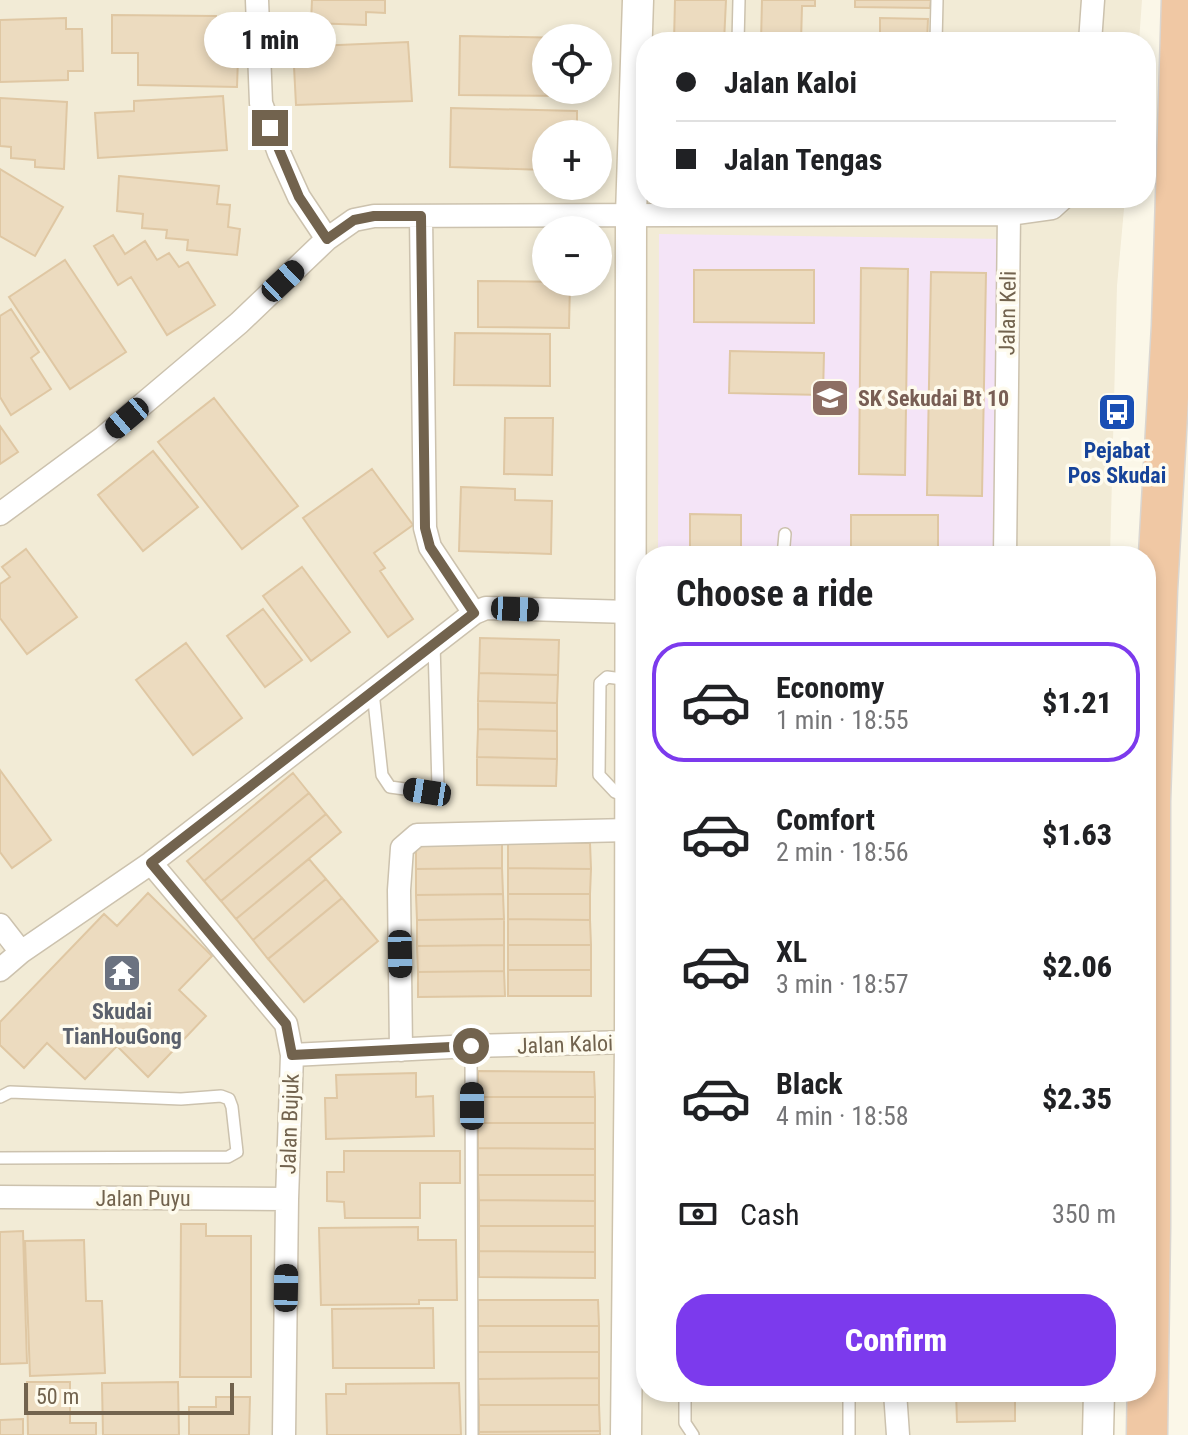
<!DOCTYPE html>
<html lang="en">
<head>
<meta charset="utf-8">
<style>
	body { margin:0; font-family:"Roboto Condensed",sans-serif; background:#f6f6f6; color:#202124; height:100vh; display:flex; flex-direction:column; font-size:30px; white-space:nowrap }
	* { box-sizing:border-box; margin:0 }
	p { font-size:26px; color:#757577 }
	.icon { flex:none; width:44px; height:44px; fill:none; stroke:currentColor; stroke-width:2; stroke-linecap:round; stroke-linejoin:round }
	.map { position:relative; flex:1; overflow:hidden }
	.side { position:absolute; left:636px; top:546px; width:520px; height:856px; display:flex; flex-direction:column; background:#fff; border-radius:32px; box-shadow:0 4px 12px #0003 }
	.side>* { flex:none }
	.top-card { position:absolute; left:636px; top:32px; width:520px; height:176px; border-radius:32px; box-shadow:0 4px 12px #0003; display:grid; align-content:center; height:176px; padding:0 40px; background:#fff }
	.buttons { position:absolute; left:532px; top:24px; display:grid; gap:16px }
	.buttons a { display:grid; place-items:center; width:80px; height:80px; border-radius:50%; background:#fff; box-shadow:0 4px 12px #0003; font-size:40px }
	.scale { position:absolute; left:24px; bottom:20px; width:210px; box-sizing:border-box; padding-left:8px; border:4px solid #72634e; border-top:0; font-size:22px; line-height:28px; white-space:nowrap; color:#72634e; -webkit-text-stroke:6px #fefbee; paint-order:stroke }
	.end { position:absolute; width:36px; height:36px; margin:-18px; border:10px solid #72634e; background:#fff; box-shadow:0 0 0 4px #fff }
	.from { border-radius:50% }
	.bubble { position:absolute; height:56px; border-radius:28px; background:#fff; box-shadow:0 4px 12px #0003; font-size:26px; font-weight:800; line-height:56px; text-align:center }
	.car { position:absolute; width:24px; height:48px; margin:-24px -12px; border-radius:10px; box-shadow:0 0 6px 2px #0007; background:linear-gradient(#222 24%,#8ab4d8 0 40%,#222 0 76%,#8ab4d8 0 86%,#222 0) }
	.top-card b { display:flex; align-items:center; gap:28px; height:76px; font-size:30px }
	.top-card b+b { border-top:2px solid #e0e0e0 }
	.top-card i { width:20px; height:20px; background:#202124 }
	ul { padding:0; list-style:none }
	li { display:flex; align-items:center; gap:24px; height:120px; margin:0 16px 12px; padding:0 24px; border:4px solid transparent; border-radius:32px }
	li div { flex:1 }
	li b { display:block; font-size:30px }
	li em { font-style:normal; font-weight:800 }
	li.current { border-color:#7c3aed }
	li>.icon { width:72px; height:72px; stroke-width:1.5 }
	h2 { padding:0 40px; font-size:36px; line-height:96px }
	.pay { display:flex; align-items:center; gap:20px; height:88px; padding:0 40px; font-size:30px }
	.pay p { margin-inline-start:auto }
	.primary-button { display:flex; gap:16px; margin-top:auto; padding:16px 40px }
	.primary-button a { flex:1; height:92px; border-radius:32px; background:#7c3aed; color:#fff; font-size:32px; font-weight:800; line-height:92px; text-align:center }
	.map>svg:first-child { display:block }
</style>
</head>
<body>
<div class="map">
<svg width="1188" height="1435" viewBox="0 0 1188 1435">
	<rect width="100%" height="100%" fill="#fbf7e8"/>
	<!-- residential -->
	<path fill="#f2ebd6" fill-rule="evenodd" d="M0,0H1142L1139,42H646V198H1125L1117,286L1110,556H646V1392H1088L1086,1435H0ZM546,38H598V90H546ZM546,134H598V186H546ZM546,230H598V282H546Z"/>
	<!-- education -->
	<path fill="#f4e4f7" d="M659,234L1005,239L1001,556H658Z"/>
	<!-- building -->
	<path fill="#ecdbbf" stroke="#dfc7a3" stroke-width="2" d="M312,0H385V13L366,12V25L311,23Z
		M675,0H726L724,42H674Z
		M762,0H815V6H802L801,42H761Z
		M855,0H931L930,8L855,7Z
		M112,15L216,16L215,57L238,58L237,87L138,85V53H112Z
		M66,18V29H82L83,71H68V80L0,82V20Z
		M880,18L928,19L927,42H880Z
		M460,36L571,38H546V90H571V96L459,95Z
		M408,42L412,101L296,105L293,47Z
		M223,96L227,150L98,158L95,113L134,111V101Z
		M0,98L67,102L64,169L35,167V160L11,158V147L0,146Z
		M451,108L577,111V134H546V170L450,167Z
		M0,169L63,207L35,256L0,236Z
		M119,176L219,186L217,204L230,205L228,227L240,229L237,255L187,250L188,240L166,238L167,230L142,228L143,214L117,211Z
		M113,235L125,254L145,241L157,260L169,253L179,267L188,262L215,305L167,335L131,277L118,285L94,246Z
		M65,260L126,352L70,389L9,297Z
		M861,268L908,269L905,475L859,474Z
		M694,270H814V323L694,322Z
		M931,272L986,273L982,496L927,495Z
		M478,281L570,282L569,328L478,327Z
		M11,309L39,352L31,358L51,389L11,415L0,397V316Z
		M455,333L550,334V386L454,385Z
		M730,351L824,353L823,395L729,393Z
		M214,398L298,506L242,549L158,442Z
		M505,418H553L552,475L504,474Z
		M0,426L18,452L0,464Z
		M153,451L198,507L143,551L98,495Z
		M372,469L413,525L374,553L385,568L380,571L413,619L388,637L303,518Z
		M461,487L515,489V500L552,501L551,554L459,551Z
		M690,514L741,515V556H690Z
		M851,515H938V556H851Z
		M26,549L77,617L27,654L0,618V584L10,577L2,567Z
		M302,567L350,632L311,661L263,596Z
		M263,609L302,660L265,687L227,636Z
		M480,638L559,640L558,675L479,673Z
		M186,643L242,718L193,755L136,680Z
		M479,673L558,675L557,703L478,701Z
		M478,701L557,703V731L478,729Z
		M478,729L557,731V759L477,757Z
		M477,757L557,759L556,786L477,785Z
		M0,770L51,840L12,868L0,852Z
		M293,773L309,793L204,881L187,861Z
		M309,793L326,814L221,901L204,881Z
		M326,814L341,832L236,919L221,901Z
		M502,843V868L416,869V844Z
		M508,843H590L591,869L508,868Z
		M309,859L326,879L253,940L236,919Z
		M502,868L503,894L416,895V869Z
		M508,868L591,869L590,894H508Z
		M326,879L342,898L268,959L253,940Z
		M148,893L212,956L179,990L206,1016L148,1077L117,1046L85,1079L47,1043L24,1068L0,1045V1022L104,914L117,926Z
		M503,894L504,919L417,920L416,895Z
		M508,894H590V920L508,919Z
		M342,898L378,941L304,1002L268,959Z
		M504,919V945L417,946V920Z
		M508,919L590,920L591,945H508Z
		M504,945V971L418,972L417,946Z
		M508,945H591V970H508Z
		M508,970H591V996H508Z
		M504,971L505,996L418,997V972Z
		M478,1071L594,1072L595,1097H478Z
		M416,1073V1097L433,1096L434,1136L326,1139L325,1098H337L336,1075Z
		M478,1097H595V1123H478Z
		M478,1123H595V1149L478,1148Z
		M478,1148L595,1149V1175H478Z
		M344,1151H460V1183H420V1218H345L344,1202L327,1201V1172H344Z
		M478,1175H595V1201L479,1200Z
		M479,1200L595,1201V1226H479Z
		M181,1224H206V1236H251V1377H180Z
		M479,1226H595V1252L479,1251Z
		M418,1227V1240H456L457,1300H419V1304L321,1305L319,1228Z
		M23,1231L27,1363L0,1364V1232Z
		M84,1240L86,1301H102L105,1373L30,1376L25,1241Z
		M479,1251L595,1252V1278L479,1277Z
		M478,1300H598L599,1326H478Z
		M433,1308L434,1368H333L332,1309Z
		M478,1326H599V1352H478Z
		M478,1352H599V1378L478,1379Z
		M599,1378V1405H479L478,1379Z
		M27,1382H70V1423H96V1435H28Z
		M178,1382L179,1435H103L102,1383Z
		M459,1383L461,1435H327L326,1394H346V1384Z
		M956,1392H1015V1421L957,1422Z
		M216,1397H250L249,1435H189V1407H216Z
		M479,1405H599L600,1431L479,1432Z
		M23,1419V1435H0V1420Z
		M600,1431V1435H479V1432Z"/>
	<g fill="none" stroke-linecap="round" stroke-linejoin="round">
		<defs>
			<path id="lane" d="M738,42L739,0
				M936,42L937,0
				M783,556L785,534
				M373,692L382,775L390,787L427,792L438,787L434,644
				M629,798L615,792L599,775L600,683L607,677L630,680
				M471,1046L472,1435
				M0,1097L10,1092L181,1099L221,1096L229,1099L232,1107L237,1152L228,1157L0,1158
				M685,1392V1423L693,1435
				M849,1435V1392"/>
			<path id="street" d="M257,0L261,103L279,153L299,197L327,239
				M1090,42L1093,0
				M421,216L425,528L430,547L474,613
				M0,514L104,437L239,323L327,239L354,220L374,216L1009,214L1052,208L1063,198
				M1005,556L1009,214
				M151,863L286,1024L292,1055L287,1199L284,1435
				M0,925L21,952
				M0,970L21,952L151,863L474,613L486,608L630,612
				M401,1050L399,890L402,848L417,835L630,830
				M292,1055L471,1046L630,1042
				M0,1197L287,1199
				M895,1392L898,1435"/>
			<path id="secondary" d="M626,1435L630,1042L631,215L638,0
				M1098,1435L1099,1392"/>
			<path id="highway" d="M1147,1435L1150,1227V801L1157,590L1172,326L1182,0"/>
		</defs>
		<!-- lane casing -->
		<use href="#lane" stroke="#ccc2ae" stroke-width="14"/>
		<!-- street casing -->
		<use href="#street" stroke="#ccc2ae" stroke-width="25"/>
		<!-- secondary casing -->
		<use href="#secondary" stroke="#cec3ac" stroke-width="33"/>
		<!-- highway casing -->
		<use href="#highway" stroke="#dad6d1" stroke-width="43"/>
		<!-- lane -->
		<use href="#lane" stroke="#fff" stroke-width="11"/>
		<!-- street -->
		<use href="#street" stroke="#fff" stroke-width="22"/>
		<!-- secondary -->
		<use href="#secondary" stroke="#fff" stroke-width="30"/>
		<!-- highway -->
		<use href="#highway" stroke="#f0c8a4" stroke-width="40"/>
	</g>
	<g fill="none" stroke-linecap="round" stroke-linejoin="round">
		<!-- route -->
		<path stroke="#72634e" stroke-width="10" d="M270,128L299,197L327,239L354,220L374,216H421L425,528L430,547L474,613L151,863L286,1024L292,1055L471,1046"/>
	</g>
	<!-- icons -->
	<defs>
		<symbol id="school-square" viewBox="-11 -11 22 22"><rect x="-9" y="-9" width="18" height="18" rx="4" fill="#8d6e63" stroke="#fefbee"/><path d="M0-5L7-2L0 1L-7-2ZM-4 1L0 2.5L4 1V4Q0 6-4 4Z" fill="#fff"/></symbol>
		<symbol id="bus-square" viewBox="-11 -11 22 22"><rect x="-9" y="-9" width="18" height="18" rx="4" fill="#1a4fb4" stroke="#fefbee"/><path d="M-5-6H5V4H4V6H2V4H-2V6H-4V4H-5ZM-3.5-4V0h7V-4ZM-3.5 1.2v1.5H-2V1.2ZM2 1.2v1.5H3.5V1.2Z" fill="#fff"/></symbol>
		<symbol id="temple-square" viewBox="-11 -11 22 22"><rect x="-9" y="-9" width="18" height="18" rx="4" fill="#6b7280" stroke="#fefbee"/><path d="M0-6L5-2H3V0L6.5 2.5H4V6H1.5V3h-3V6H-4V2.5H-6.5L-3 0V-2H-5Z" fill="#fff"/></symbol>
	</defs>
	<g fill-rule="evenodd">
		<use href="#school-square" x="808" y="376" width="44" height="44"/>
		<use href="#bus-square" x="1095" y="390" width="44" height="44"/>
		<use href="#temple-square" x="100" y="951" width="44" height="44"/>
	</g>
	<g text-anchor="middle" stroke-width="7" stroke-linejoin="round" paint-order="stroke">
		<!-- street labels -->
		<g font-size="22" fill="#72634e" stroke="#fefbee">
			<text transform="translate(1007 313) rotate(-89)" y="8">Jalan Keli</text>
			<text transform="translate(565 1044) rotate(-2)" y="8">Jalan Kaloi</text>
			<text transform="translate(289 1124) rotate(-88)" y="8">Jalan Bujuk</text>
			<text x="143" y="1206">Jalan Puyu</text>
		</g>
		<!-- education labels -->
		<g font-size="22" font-weight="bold" fill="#785e54" stroke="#fefbee" text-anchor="start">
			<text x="858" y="406">SK Sekudai Bt 10</text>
		</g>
		<!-- transit labels -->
		<g font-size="22" font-weight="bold" fill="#164399" stroke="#fefbee">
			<text x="1117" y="458">Pejabat<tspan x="1117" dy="25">Pos Skudai</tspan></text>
		</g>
		<!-- worship labels -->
		<g font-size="22" font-weight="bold" fill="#5b616d" stroke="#fefbee">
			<text x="122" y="1019">Skudai<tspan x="122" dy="25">TianHouGong</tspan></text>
		</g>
	</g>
</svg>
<div class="buttons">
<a><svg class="icon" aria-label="locate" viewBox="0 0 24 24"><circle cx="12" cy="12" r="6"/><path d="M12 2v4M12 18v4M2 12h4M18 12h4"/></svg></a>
<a>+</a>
<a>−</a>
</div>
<div class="scale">50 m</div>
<i class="end from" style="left:471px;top:1046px"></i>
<i class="end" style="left:270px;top:128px"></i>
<div class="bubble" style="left:204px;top:12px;width:132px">1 min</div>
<i class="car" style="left:283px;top:281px;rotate:47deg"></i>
<i class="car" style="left:127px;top:418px;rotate:230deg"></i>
<i class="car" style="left:515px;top:609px;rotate:92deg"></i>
<i class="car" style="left:427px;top:792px;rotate:279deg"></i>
<i class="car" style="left:400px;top:954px;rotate:179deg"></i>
<i class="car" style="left:472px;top:1106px;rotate:0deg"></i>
<i class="car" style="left:286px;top:1288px;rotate:1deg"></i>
<div class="top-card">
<b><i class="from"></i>Jalan Kaloi</b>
<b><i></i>Jalan Tengas</b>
</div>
<section class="side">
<h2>Choose a ride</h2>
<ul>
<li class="current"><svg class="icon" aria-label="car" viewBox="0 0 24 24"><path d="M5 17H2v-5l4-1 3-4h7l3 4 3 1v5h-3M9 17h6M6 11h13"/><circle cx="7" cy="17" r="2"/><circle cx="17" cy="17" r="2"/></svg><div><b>Economy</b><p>1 min · 18:55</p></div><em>$1.21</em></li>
<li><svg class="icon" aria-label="car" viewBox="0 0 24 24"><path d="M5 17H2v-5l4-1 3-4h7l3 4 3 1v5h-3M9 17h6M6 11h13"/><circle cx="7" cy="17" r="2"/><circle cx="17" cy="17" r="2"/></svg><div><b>Comfort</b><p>2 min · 18:56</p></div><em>$1.63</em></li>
<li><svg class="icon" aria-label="car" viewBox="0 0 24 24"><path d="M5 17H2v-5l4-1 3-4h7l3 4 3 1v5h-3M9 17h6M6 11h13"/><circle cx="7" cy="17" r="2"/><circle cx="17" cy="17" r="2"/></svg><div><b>XL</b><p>3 min · 18:57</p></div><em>$2.06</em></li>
<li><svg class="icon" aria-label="car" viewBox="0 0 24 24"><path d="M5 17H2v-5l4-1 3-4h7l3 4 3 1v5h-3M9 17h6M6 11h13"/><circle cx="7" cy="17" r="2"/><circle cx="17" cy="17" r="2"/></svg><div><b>Black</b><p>4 min · 18:58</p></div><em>$2.35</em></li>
</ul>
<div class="pay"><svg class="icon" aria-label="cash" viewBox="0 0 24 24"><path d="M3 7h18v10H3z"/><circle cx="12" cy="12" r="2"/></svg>Cash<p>350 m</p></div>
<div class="primary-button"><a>Confirm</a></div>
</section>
</div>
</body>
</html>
